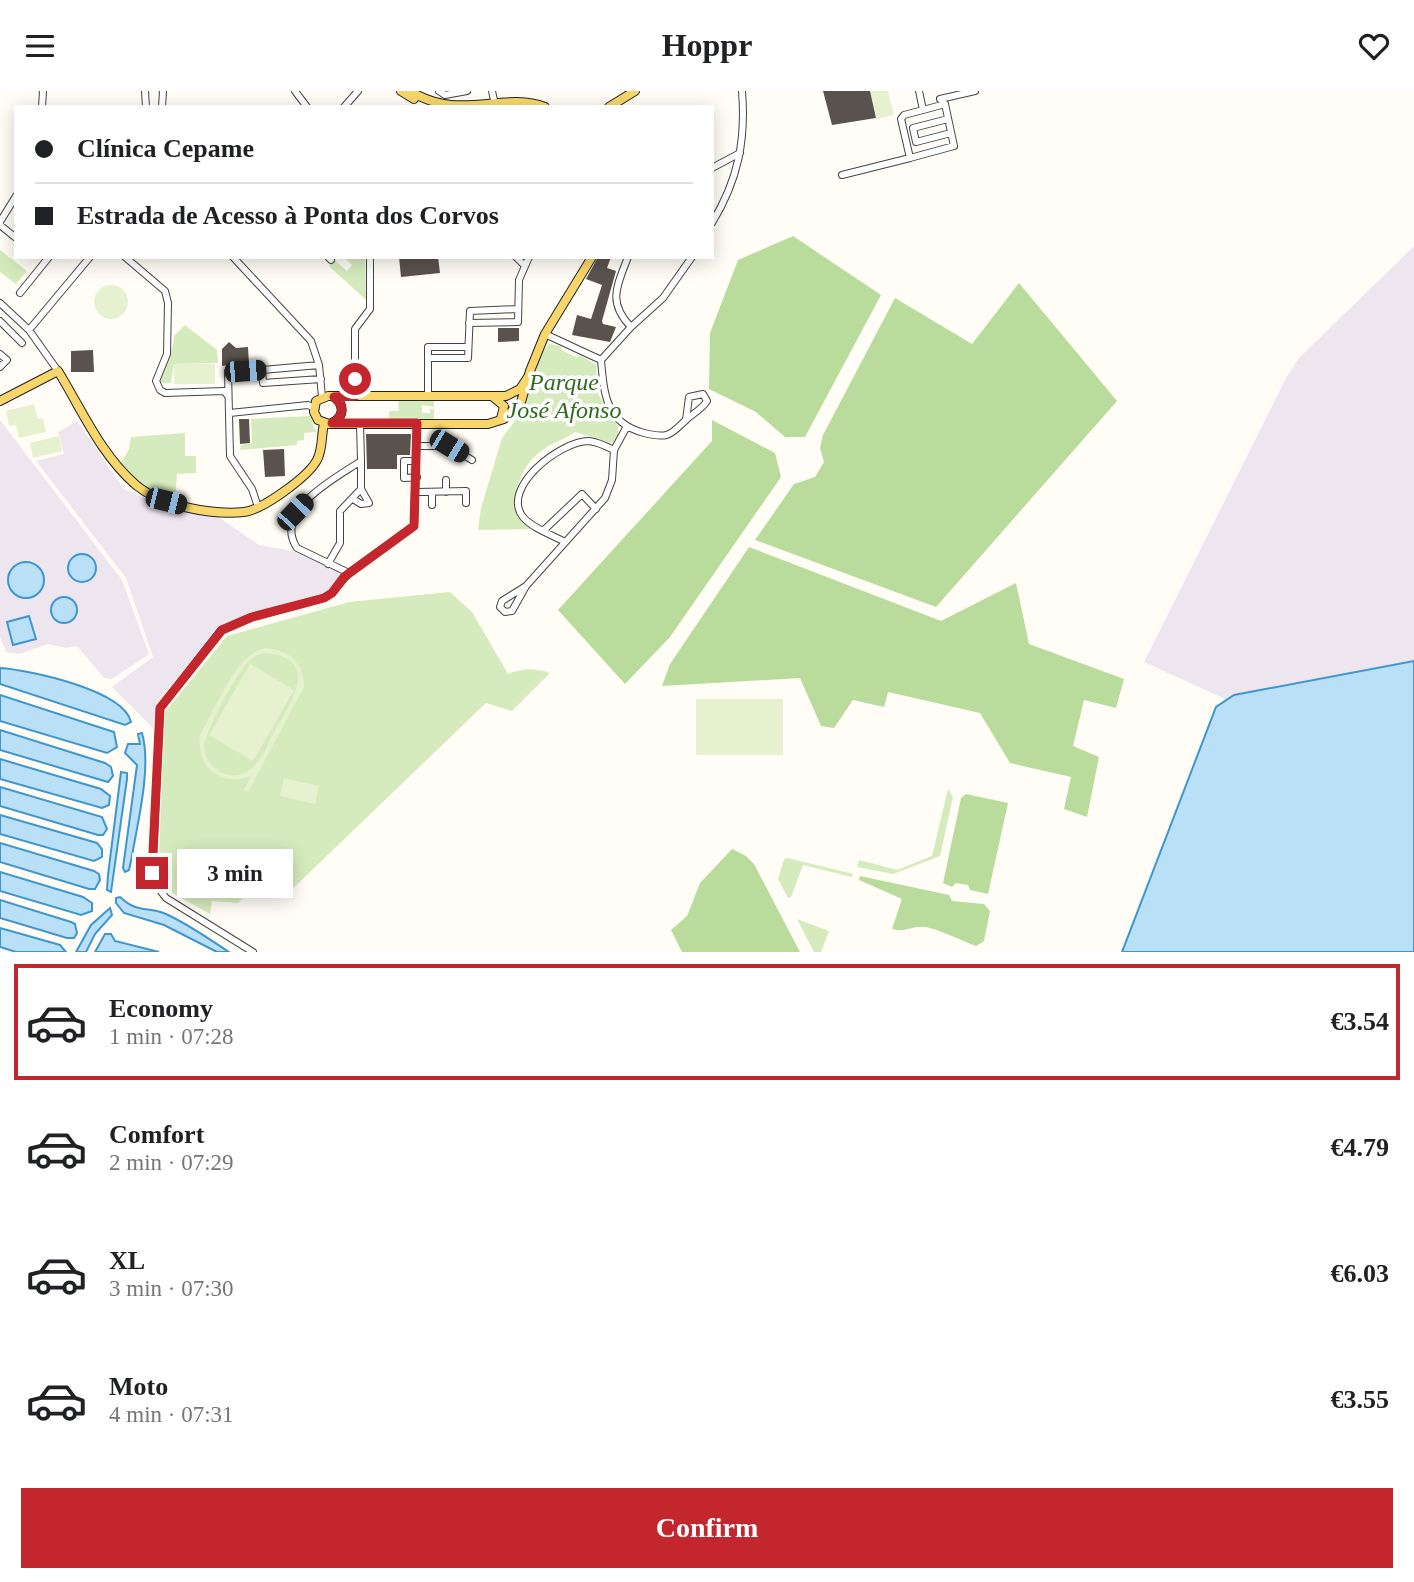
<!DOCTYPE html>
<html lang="en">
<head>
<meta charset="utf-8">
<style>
	body { margin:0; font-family:Georgia,serif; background:#f6f6f6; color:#202124; height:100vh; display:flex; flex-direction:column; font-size:26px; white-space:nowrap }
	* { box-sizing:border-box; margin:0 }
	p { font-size:23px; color:#757577 }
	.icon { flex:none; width:38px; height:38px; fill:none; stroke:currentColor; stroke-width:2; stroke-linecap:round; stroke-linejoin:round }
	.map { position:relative; height:861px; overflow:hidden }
	.panel { display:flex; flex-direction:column; background:#fff; flex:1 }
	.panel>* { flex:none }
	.top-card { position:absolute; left:14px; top:14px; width:700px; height:154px; border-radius:0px; box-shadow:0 4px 18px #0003; display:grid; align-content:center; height:154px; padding:0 21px; background:#fff }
	.end { position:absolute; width:32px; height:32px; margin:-16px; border:9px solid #c4262e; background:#fff; box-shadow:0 0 0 4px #fff }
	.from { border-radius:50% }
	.bubble { position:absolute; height:49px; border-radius:0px; background:#fff; box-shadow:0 4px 18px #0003; font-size:23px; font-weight:800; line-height:49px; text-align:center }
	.car { position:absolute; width:21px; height:42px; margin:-21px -10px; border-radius:9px; box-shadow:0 0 5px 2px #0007; background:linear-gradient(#222 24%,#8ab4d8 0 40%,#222 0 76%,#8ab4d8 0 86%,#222 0) }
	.top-card b { display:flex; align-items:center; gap:24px; height:66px; font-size:26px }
	.top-card b+b { border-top:2px solid #e0e0e0 }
	.top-card i { width:18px; height:18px; background:#202124 }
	ul { padding:12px 0 0; list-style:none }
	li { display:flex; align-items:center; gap:21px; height:116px; margin:0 14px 10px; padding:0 7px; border:4px solid transparent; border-radius:0px }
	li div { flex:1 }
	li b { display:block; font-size:26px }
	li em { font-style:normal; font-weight:800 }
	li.selected { border-color:#c4262e }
	li>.icon { width:63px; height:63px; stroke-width:1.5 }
	.action { display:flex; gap:14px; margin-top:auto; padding:14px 21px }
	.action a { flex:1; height:80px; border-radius:0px; background:#c4262e; color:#fff; font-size:28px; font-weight:800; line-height:80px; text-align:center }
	header { display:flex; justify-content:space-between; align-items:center; height:91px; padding:0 21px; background:#fff; font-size:32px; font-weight:800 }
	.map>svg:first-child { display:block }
</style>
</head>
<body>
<header><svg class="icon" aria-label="menu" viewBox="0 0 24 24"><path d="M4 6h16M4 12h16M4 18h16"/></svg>Hoppr<svg class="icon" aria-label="heart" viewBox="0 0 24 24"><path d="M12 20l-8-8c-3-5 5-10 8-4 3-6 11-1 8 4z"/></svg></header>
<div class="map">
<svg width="1414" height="861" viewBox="0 0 1414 861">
	<rect width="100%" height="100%" fill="#fffdf5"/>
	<!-- industrial -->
	<path fill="#eee6ef" d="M1414,155V570L1234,604L1225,608L1144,571L1286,287L1299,267Z
		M0,329L122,489L149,563L112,588L104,587L77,555L66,557L48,553L19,563L6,561L0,546Z
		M77,330L124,398L177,421L217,425L259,454L292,460L344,482L337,495L325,504L223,532L157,611L153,637L112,596L153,566L126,487L36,370L64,363L58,341Z"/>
	<!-- green -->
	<path fill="#d5ebbd" d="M0,159L27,180L16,193L0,181Z
		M344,166H365L366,209L329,175L334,169L347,180L352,174Z
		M185,234L217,259L218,272L174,273L171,292H159C162,275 174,262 174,245Z
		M549,253L561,255V259L578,267L580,264L596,274L598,303L618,335V348L611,352L575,341C564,349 551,352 541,360C518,377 504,418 531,438L478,439L481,417L502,347L524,318L541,263Z
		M398,308H434V316L422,314V322H430V318H434V330L389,329V320H399Z
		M310,325L316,341L304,342V349L297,350V354L240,359L241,354L252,352L251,328Z
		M185,342V365H196V382L177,383L175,407C152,408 134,390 119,376L129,358L131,346Z
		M450,501L472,521L508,583C524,577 534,577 550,582L512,620L486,612L285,805L249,802L238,812L212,810L210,823L162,796L158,785L165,621L227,545L349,511Z
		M948,698L953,706L940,765L893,783L857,776L859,769L897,779L932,765Z
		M788,767L853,783L852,786L803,774L791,806L788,807L778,788L784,768Z
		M797,828L829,840L821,861H814Z"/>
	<!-- forest -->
	<path fill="#b9dc9c" d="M793,145L881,204L805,346H785L756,321L709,298L710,242L738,169Z
		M1019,192L1117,310L936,516L755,449L794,393L815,386L824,371L820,357L823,344L895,207L972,253Z
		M712,329L775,362L781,386L670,546L625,593L558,519L712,350Z
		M749,456L941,530L1016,492L1029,553L1124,588L1116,617L1084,609L1073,655L1099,666L1087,726L1064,718L1071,686L1010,672L980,622L888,601L884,616L853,609L834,637L821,635L800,587L662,595L670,573Z
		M966,703L1008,712L988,803L970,799L968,794L956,792L952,796L943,792L961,707Z
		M732,758L746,765L754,773L800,861H682L671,839L687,825L700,792Z
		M860,785L949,804L952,810L984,813L990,820L984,850L976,855C960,849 943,840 926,836C913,834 904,842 892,838L902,808L859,789Z"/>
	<!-- pitch -->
	<path fill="#e6f2cf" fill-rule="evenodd" d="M870,0H888L894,24L877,28Z
		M94 211a17 17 0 1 1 34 0a17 17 0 1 1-34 0Z
		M174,273H215V293H174Z
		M34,313L38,328L43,327L46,341L19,347L16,334L9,335L6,320Z
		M59,345L62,360L33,367L30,352Z
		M265,557C289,559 304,571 304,596L248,701L244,699L251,685C221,696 196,677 200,644C215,619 235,563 265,557ZM265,562C321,567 292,610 276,638C268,652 260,675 245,682C236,686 227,685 219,680C212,675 205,668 204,658C203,643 238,579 250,569C255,565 260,563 265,562Z
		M250,573L294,599L253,670L209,644Z
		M696,608H783V664H696Z
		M284,687L319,695L315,713L280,705Z"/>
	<!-- water -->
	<path fill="#b9e0f7" stroke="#3f96cf" stroke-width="2" d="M68 477a14 14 0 1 1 28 0a14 14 0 1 1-28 0Z
		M8 489a18 18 0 1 1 36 0a18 18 0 1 1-36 0Z
		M51 519a13 13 0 1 1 26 0a13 13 0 1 1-26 0Z
		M29,525L36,548L13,554L7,531Z
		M1414,570V861H1122L1216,616L1234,604Z
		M0,577C29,579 124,599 131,631L125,634L0,593Z
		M0,604L114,641L117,656L107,662L0,630Z
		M0,639L105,672L111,676L113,685L108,691L0,659Z
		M142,642C152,677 137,734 131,770L129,779L125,781L123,777L137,674L125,662L128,653H140L138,643Z
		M0,668L101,698L110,705L109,714L102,717L0,688Z
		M121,681L127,682V688L111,801L107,799L108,784Z
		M0,696L102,726L107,738L103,744H98L0,715Z
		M0,724L97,752L102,758V766L94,770L0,743Z
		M0,752L94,780L99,783L100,789L95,798H89L0,771Z
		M0,781L83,806L92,812V820L81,824L0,800Z
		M120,806C138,823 147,815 166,823C188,833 209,848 229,861H217L164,834L124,822L116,812V807Z
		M0,809L71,831L75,833L77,842L74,847H67L0,827Z
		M110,817L112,824L95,843L86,861H76L91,834Z
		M0,837L60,854L66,861H16L0,856Z
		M105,843H111L115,850L159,861H95Z"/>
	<!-- building -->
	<path fill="#5a524d" d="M823,0H870L876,27L832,34Z
		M399,166H438L440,182L401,186Z
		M598,166H611L607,177L616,180L602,230L603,233L616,236L610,251L572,244L577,224L591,228L602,194L586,188Z
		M498,237H519V250L498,251Z
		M229,251L236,257L248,256L249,274L239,272L222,275V258Z
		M93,259L94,281H71V260Z
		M239,328H249L250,352L240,353Z
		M366,343H411L410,364H397V378H367Z
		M284,358L285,385L265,386L263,359Z"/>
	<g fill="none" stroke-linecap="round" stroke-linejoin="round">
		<defs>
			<path id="minor" d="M145,0L146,16
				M295,0L307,16
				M439,0L445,4L467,0
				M492,0L495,14
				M940,8L975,0
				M42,16L43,0
				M162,16L163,0
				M344,16L358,0
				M948,28L913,37L916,51L951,42
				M910,67L954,55L945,13L923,19
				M712,77L740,62
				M842,84L910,67L901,28L904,24L923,19L919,0
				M0,131L16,105
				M712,132C738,89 746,50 742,0
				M0,134L16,147
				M125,166L165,200L168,212L167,263L156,290L160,299L165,302L224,300L228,305
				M233,166L311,250L319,274L322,306
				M328,166L331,169
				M516,166L524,174
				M628,166C617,195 607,211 631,236
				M20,202L49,166
				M0,212L29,239L58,280
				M0,230L22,252
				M469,232L518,231L519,189L529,166
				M29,239L90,166
				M545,243L601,269C604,304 606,332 644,342C669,348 670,344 687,328C694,322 702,318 707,310L703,303L689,306L686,329
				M0,263L7,269L0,276
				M429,267H468L470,220L518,218
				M601,269L631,236L663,207L692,166
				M319,274L262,279L263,292L321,288
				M355,305V238L370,218V166
				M428,306V256H468
				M230,322L308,314L314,317
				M360,332L361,370C336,387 272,419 297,457L349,482L414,435L417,332
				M416,355H449L472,369
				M416,370H404V387L417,386
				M417,401L466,400V412
				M446,401V389
				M353,408L361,413L369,412L361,398
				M432,414V401
				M258,416L252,398L230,365L228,281L262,279
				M544,439L582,403L596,418
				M565,451C552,444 532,437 523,426C500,397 560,350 589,350C598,351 606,355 614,359
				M328,473L340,452V420L361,398V370
				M526,495L502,510L500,516L505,521L512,520L526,495L605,407L612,389L614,359L626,337
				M253,861L166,807L152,789L160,617L221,539L252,526L324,507L332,502L349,482"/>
			<path id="major" d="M401,0L414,8
				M410,0C460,31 502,0 545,16
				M609,16L635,0
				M528,286L520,298L506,305H328L316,310L314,321L318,329L329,333H488L504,328L521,311L530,280L545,243L592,166
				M493,306L504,315L501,328
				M0,310L58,280C82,319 101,364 136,394C161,415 211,424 244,421C262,419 308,386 317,369C323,358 321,345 324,333
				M332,332C344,326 345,314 334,306"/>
		</defs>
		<!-- minor casing -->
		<use href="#minor" stroke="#444" stroke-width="8"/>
		<!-- major casing -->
		<use href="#major" stroke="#222" stroke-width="10"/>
		<!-- minor -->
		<use href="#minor" stroke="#fff" stroke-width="6"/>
		<!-- major -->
		<use href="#major" stroke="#f9d66b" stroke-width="8"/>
	</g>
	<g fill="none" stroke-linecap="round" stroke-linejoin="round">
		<!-- route -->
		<path stroke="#c4262e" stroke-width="9" d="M152,782L160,617L222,539L252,526L324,507L332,502L344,486L414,435L417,332H332C344,326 345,314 334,306L355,305V288"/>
	</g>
	<g text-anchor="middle" stroke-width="7" stroke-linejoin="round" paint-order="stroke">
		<!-- park labels -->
		<g font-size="24" font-style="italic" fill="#2f6b1f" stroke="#fff">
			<text x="564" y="299">Parque<tspan x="564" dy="28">José Afonso</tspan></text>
		</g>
	</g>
</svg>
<i class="end from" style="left:355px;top:288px"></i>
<i class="end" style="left:152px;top:782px"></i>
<div class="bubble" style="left:177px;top:758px;width:116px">3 min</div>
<i class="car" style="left:245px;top:280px;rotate:86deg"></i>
<i class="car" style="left:449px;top:355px;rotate:121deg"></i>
<i class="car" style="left:166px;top:410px;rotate:104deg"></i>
<i class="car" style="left:295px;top:421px;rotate:44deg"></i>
<div class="top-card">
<b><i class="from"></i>Clínica Cepame</b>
<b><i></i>Estrada de Acesso à Ponta dos Corvos</b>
</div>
</div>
<section class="panel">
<ul>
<li class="selected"><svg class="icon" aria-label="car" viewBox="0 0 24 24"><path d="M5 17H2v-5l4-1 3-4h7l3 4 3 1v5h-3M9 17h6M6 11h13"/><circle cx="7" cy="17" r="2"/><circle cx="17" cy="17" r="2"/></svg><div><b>Economy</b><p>1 min · 07:28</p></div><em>€3.54</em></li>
<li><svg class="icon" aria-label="car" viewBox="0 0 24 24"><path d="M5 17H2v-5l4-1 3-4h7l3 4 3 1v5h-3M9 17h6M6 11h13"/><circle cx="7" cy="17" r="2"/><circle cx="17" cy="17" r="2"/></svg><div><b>Comfort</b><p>2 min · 07:29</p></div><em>€4.79</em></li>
<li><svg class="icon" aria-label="car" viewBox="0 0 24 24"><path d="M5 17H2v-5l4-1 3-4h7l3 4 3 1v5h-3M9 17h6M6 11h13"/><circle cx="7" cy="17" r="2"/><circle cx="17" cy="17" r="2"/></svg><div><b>XL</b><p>3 min · 07:30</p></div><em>€6.03</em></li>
<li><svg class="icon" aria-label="car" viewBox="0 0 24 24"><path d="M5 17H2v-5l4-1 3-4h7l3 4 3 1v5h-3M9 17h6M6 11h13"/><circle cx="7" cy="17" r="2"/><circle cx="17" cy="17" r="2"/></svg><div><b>Moto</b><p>4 min · 07:31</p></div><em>€3.55</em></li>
</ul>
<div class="action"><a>Confirm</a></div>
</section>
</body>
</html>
